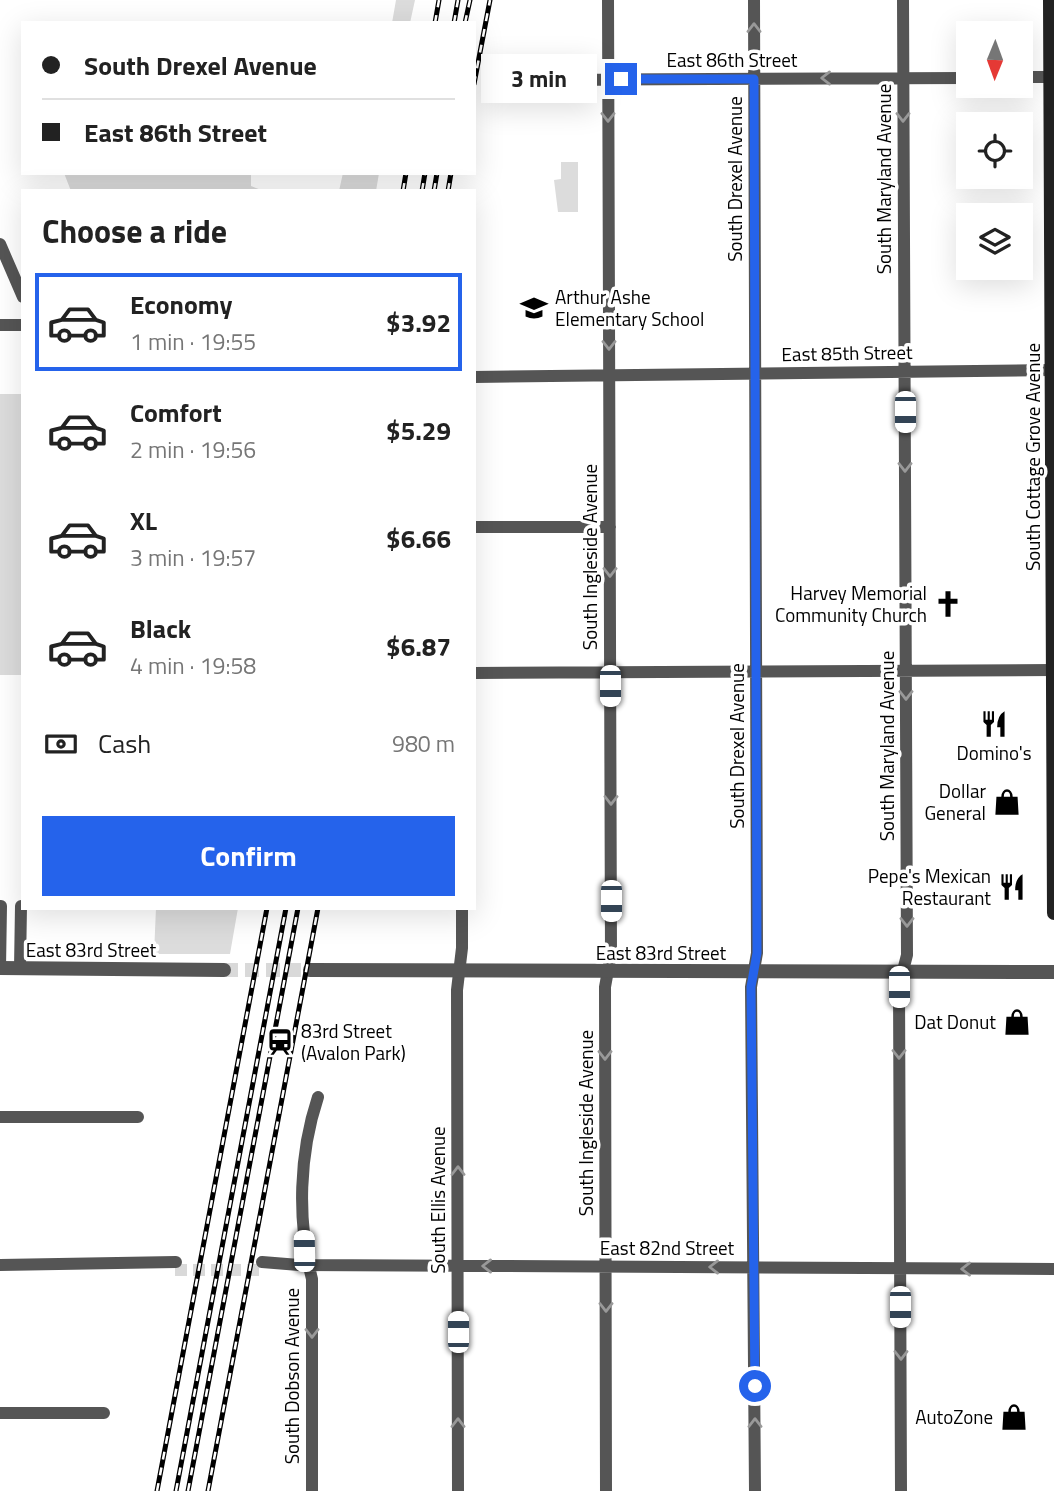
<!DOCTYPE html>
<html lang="en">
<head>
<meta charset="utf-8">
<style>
	body { margin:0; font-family:"Titillium Web",sans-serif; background:#f2f2f2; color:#222; height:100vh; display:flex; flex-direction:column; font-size:26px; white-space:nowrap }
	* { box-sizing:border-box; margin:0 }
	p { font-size:23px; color:#767676 }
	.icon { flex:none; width:38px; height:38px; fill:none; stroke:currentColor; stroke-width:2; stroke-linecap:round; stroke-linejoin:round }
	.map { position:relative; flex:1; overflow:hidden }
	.drawer { position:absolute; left:21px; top:189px; width:455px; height:721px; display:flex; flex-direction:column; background:#fff; border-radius:0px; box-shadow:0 7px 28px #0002 }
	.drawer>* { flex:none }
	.top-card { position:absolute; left:21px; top:21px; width:455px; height:154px; border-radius:0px; box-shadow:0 7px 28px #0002; display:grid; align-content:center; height:154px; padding:0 21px; background:#fff }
	.needle { width:46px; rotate:181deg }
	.tools { position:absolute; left:956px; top:21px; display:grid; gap:14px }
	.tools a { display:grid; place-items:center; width:77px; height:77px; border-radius:0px; background:#fff; box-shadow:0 7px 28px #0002; font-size:35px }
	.end { position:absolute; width:32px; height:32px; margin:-16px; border:9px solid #2563eb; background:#fff; box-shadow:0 0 0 4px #fff }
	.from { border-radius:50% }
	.bubble { position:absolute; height:49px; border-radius:0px; background:#fff; box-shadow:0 7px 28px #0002; font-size:23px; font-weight:700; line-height:49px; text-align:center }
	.car { position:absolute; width:21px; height:42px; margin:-21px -10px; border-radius:9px; box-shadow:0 0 5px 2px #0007; background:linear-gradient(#fff 24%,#345 0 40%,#fff 0 76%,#345 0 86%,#fff 0) }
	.top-card b { display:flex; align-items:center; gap:24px; height:66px; font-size:26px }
	.top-card b+b { border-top:2px solid #e0e0e0 }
	.top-card i { width:18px; height:18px; background:#222 }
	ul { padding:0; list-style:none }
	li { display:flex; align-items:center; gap:21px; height:98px; margin:0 14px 10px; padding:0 7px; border:4px solid transparent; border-radius:0px }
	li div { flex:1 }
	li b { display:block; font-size:26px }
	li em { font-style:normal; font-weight:700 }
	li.current { border-color:#2563eb }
	li>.icon { width:63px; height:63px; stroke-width:1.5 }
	h2 { padding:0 21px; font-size:32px; line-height:84px }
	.pay { display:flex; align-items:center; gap:18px; height:77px; padding:0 21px; font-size:26px }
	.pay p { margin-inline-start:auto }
	.primary-button { display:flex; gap:14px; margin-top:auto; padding:14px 21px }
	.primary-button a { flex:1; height:80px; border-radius:0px; background:#2563eb; color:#fff; font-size:28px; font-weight:700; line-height:80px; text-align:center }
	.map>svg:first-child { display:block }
</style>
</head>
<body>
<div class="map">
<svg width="1054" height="1491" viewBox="0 0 1054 1491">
	<rect width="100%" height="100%" fill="#fff"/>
	<!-- green -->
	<path fill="#dcdcdc" d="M396,0H415L410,23H392Z
		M561,162H578V212H558L554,180L561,179Z
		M64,173H251V186L264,191H71Z
		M343,173H379L376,191H339Z
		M0,394H23V675H0Z
		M156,908H238L230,954H154Z"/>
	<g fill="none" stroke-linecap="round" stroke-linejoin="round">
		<!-- minor-tunnel -->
		<path stroke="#d9d9d9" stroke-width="12" stroke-dasharray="12 6" stroke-linecap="butt" d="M175,1270H261"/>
		<!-- tertiary-tunnel -->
		<path stroke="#d9d9d9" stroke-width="14" stroke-dasharray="14 7" stroke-linecap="butt" d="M224,970H310"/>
		<!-- minor -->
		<path stroke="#555" stroke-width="12" d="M754,0L757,953L751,987L755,1491
			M1020,77H1051
			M496,80L968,78
			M0,244L23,297
			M0,325H23
			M474,377L1052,370
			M474,527H610
			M474,673L1054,670
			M0,968L1,906
			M20,968L21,906
			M0,1117H138
			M262,1262L299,1265L1054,1269
			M0,1265L176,1262
			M0,1413H104
			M312,1491V1279C297,1220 299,1154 318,1097
			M458,1491L457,990L462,948V908
			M606,1491L605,987L611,954L608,0
			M901,1491L899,986L907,955L903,0"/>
		<!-- tertiary -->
		<path stroke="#555" stroke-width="14" d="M0,968L224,970
			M310,970L1054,972"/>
		<!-- secondary -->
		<path stroke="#222" stroke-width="14" d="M1050,0L1054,913"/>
		<defs>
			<path id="rail" d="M435,23L439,0
				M454,23L458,0
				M465,23L470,0
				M474,84L490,0
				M403,191L406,173
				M422,191L425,173
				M434,191L437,173
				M448,191L451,173
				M157,1491L267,908
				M176,1491L286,908
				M188,1491L298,908
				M208,1491L318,908"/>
		</defs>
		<!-- rail casing -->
		<use href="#rail" stroke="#000" stroke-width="5"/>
		<!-- rail -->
		<use href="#rail" stroke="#fff" stroke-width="2.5" stroke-dasharray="8" stroke-linecap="butt"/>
	</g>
	<!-- one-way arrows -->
	<defs><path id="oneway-chevron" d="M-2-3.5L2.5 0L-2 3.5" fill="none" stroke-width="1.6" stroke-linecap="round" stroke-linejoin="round" transform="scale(1.75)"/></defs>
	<g stroke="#999">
		<use href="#oneway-chevron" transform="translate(754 28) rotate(-90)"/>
		<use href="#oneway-chevron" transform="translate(826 78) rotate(180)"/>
		<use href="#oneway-chevron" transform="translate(608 117) rotate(90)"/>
		<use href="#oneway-chevron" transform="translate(903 117) rotate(90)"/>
		<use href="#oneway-chevron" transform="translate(609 345) rotate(90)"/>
		<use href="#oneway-chevron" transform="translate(905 467) rotate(90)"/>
		<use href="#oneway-chevron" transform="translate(610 572) rotate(90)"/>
		<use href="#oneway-chevron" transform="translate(906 695) rotate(90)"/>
		<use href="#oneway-chevron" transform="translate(611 800) rotate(90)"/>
		<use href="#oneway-chevron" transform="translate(907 922) rotate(90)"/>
		<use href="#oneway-chevron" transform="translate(899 1054) rotate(90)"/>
		<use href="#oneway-chevron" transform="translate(605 1055) rotate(90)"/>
		<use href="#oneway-chevron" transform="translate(458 1171) rotate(-90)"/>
		<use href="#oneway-chevron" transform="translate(487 1266) rotate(-180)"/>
		<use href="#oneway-chevron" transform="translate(714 1267) rotate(-180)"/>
		<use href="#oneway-chevron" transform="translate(966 1269) rotate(-180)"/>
		<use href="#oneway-chevron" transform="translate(606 1307) rotate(90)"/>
		<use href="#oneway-chevron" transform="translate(312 1333) rotate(90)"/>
		<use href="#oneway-chevron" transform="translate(901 1355) rotate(90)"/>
		<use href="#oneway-chevron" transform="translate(458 1423) rotate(-90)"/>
		<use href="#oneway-chevron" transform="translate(755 1423) rotate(-90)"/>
	</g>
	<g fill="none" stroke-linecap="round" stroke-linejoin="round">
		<!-- route -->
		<path stroke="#2563eb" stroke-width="9" d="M621,79H754L757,953L751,987L755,1386"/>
	</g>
	<!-- icons -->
	<defs>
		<symbol id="school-bare" viewBox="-9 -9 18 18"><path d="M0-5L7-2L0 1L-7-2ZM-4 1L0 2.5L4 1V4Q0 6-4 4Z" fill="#000" stroke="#fff" stroke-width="2.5" paint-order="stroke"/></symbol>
		<symbol id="church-bare" viewBox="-9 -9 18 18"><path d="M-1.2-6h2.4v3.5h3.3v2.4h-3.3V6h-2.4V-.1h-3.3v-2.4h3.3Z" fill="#000" stroke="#fff" stroke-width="2.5" paint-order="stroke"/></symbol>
		<symbol id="restaurant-bare" viewBox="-9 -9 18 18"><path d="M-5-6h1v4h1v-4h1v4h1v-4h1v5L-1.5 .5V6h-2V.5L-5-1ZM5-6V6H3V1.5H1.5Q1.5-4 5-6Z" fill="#000" stroke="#fff" stroke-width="2.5" paint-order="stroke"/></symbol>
		<symbol id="shop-bare" viewBox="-9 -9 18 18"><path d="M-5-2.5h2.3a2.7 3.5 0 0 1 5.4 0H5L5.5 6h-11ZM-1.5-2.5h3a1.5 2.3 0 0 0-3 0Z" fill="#000" stroke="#fff" stroke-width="2.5" paint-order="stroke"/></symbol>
		<symbol id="station-bare" viewBox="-9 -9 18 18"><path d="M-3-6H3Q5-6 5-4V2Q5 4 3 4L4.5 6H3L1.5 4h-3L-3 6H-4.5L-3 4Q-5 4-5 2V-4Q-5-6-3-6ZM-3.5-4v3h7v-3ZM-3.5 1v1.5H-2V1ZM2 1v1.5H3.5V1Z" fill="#000" stroke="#fff" stroke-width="2.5" paint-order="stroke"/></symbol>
	</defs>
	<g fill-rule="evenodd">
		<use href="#school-bare" x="515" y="289" width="38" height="38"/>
		<use href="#church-bare" x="929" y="585" width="38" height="38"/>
		<use href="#restaurant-bare" x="975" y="705" width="38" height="38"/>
		<use href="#shop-bare" x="988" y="783" width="38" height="38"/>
		<use href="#restaurant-bare" x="993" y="868" width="38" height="38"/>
		<use href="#shop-bare" x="998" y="1003" width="38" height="38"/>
		<use href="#station-bare" x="261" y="1023" width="38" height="38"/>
		<use href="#shop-bare" x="995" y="1398" width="38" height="38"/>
	</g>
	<g text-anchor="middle" stroke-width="7" stroke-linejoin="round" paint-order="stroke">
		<!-- street labels -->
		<g font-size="19" fill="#000" stroke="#fff">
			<text x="732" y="67">East 86th Street</text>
			<text transform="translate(735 179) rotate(-90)" y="7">South Drexel Avenue</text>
			<text transform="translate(884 179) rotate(-90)" y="7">South Maryland Avenue</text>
			<text transform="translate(847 353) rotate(-1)" y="7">East 85th Street</text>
			<text transform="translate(1033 457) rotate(-90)" y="7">South Cottage Grove Avenue</text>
			<text transform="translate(590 557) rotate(-90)" y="7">South Ingleside Avenue</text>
			<text transform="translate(737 746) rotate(-90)" y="7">South Drexel Avenue</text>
			<text transform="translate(887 746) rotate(-90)" y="7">South Maryland Avenue</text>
			<text x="91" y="957">East 83rd Street</text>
			<text x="661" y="960">East 83rd Street</text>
			<text transform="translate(586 1123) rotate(-90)" y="7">South Ingleside Avenue</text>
			<text transform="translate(438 1200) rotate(-90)" y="7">South Ellis Avenue</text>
			<text x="667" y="1255">East 82nd Street</text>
			<text transform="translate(292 1376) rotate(-90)" y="7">South Dobson Avenue</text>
		</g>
		<!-- poi labels -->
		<g font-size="19" fill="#000" stroke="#fff" text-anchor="end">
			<text x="555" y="304" text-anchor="start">Arthur Ashe<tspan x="555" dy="22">Elementary School</tspan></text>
			<text x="927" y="600">Harvey Memorial<tspan x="927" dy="22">Community Church</tspan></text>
			<text x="994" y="760" text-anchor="middle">Domino's</text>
			<text x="986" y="798">Dollar<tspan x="986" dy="22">General</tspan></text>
			<text x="991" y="883">Pepe's Mexican<tspan x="991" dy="22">Restaurant</tspan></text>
			<text x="996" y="1029">Dat Donut</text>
			<text x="301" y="1038" text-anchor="start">83rd Street<tspan x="301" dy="22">(Avalon Park)</tspan></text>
			<text x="993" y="1424">AutoZone</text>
		</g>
	</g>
</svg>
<div class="tools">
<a><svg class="needle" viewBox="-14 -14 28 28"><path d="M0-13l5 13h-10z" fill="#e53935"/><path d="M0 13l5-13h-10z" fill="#767676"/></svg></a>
<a><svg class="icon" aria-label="locate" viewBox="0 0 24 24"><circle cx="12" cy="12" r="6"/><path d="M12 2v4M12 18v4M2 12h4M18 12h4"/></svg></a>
<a><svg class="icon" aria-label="layers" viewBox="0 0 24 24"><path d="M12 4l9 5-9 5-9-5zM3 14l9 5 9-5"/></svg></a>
</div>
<i class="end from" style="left:755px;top:1386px"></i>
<i class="end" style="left:621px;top:79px"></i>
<div class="bubble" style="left:481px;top:54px;width:116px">3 min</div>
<i class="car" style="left:905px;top:412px;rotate:180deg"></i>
<i class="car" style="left:610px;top:686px;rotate:180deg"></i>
<i class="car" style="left:611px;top:901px;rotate:180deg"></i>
<i class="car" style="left:899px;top:987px;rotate:180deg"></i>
<i class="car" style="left:304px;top:1251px;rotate:359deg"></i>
<i class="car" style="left:900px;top:1307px;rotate:180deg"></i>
<i class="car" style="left:458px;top:1332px;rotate:0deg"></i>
<div class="top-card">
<b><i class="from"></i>South Drexel Avenue</b>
<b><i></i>East 86th Street</b>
</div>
<section class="drawer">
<h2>Choose a ride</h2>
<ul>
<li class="current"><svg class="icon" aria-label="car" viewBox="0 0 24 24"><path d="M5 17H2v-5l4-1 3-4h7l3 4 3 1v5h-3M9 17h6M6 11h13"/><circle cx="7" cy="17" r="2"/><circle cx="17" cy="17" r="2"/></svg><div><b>Economy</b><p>1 min · 19:55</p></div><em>$3.92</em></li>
<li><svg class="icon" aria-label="car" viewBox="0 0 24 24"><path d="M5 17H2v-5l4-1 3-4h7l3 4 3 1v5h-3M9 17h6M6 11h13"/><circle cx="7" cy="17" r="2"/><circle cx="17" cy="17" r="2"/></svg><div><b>Comfort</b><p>2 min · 19:56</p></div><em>$5.29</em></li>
<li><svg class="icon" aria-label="car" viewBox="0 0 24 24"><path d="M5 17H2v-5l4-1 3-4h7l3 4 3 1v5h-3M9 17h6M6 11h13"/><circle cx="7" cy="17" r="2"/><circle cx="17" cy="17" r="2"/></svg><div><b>XL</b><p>3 min · 19:57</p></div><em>$6.66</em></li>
<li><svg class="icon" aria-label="car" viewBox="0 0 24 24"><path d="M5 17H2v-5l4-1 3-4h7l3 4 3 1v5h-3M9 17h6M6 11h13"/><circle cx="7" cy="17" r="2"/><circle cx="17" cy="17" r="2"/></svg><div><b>Black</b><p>4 min · 19:58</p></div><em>$6.87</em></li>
</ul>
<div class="pay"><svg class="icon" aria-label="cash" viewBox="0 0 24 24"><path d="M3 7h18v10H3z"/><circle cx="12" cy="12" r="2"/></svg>Cash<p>980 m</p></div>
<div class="primary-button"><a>Confirm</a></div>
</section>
</div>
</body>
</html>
